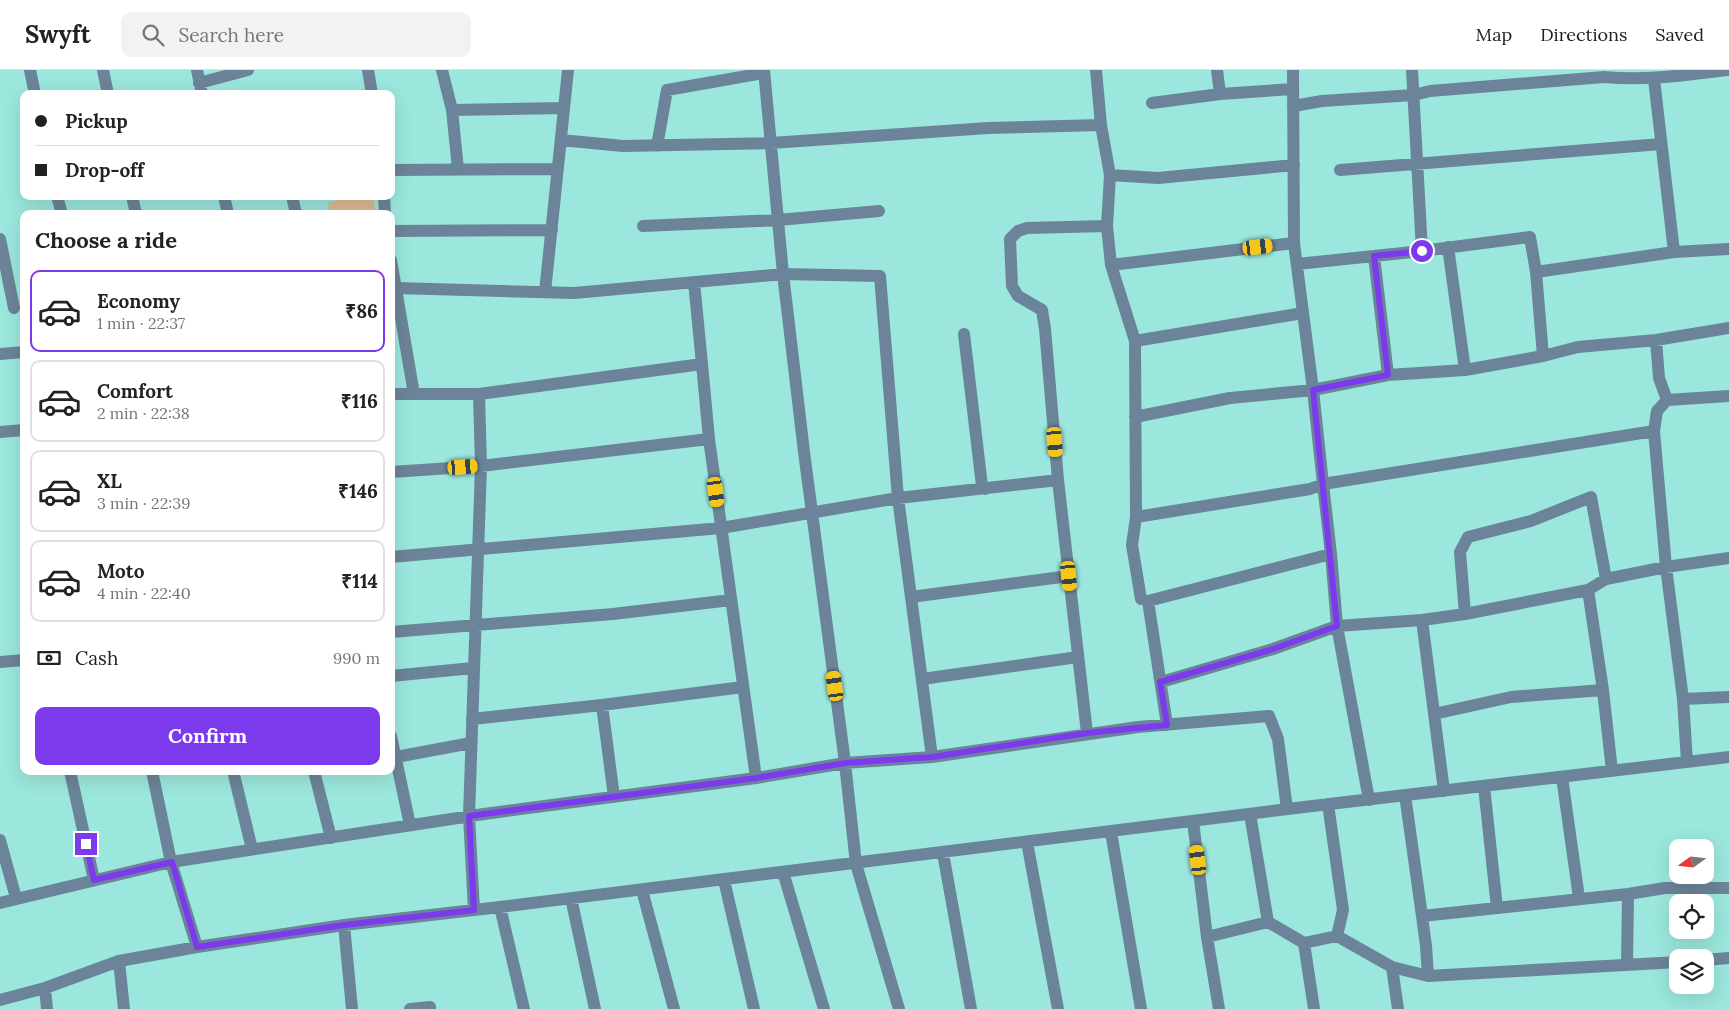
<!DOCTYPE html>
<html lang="en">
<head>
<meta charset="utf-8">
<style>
	body { margin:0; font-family:Lora,serif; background:#f2f2f2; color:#222; height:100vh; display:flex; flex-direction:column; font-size:19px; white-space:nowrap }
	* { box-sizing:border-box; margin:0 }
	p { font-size:16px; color:#767676 }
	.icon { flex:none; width:28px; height:28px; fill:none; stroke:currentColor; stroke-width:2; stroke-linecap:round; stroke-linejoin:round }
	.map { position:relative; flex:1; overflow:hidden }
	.side { position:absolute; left:20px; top:140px; width:375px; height:565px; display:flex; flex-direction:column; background:#fff; border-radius:10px; box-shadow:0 5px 20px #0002 }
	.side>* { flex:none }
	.banner { position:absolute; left:20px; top:20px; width:375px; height:110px; border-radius:10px; box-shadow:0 5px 20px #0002; display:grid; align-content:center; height:110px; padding:0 15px; background:#fff }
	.needle { width:32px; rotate:255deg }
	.fabs { position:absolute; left:1669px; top:769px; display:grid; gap:10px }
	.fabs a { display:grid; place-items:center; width:45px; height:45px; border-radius:10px; background:#fff; box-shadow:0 5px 20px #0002; font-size:25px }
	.end { position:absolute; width:22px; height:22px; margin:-11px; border:6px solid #7c3aed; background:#fff; box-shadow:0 0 0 2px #fff }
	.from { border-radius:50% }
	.car { position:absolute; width:15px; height:30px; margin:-15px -8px; border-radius:6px; box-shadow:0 0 4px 1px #0007; background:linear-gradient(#f5c518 24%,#345 0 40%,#f5c518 0 76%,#345 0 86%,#f5c518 0) }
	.banner b { display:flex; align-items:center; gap:18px; height:48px; font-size:19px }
	.banner b+b { border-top:1px solid #e0e0e0 }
	.banner i { width:12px; height:12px; background:#222 }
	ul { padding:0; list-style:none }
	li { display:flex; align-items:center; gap:15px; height:82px; margin:0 10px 8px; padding:0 5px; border:2px solid #e0e0e0; border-radius:10px }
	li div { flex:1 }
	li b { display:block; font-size:19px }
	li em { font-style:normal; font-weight:800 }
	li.active { border-color:#7c3aed }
	li>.icon { width:45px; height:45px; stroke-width:1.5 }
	h2 { padding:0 15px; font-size:22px; line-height:60px }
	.pay { display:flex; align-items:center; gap:12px; height:55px; padding:0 15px; font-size:19px }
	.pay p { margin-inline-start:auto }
	.action { display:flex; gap:10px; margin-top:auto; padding:10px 15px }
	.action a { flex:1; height:58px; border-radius:10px; background:#7c3aed; color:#fff; font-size:20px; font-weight:800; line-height:58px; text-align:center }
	header { display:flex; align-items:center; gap:30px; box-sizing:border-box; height:70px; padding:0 25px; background:#fff; border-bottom:1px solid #e0e0e0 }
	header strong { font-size:24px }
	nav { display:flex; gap:28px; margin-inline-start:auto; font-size:18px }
	.search { width:350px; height:45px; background:#f2f2f2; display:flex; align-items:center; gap:12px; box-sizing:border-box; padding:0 18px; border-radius:10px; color:#767676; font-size:19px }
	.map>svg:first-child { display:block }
</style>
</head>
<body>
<header>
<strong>Swyft</strong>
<div class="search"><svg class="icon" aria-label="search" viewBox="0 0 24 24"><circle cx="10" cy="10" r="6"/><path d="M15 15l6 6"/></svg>Search here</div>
<nav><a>Map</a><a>Directions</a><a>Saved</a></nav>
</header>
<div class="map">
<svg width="1729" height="939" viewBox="0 0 1729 939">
	<rect width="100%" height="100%" fill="#9be7dd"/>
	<!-- green -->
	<path fill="#dfb995" d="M350,126H373L376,144H330L328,133Z"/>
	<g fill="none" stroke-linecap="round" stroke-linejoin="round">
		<!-- minor -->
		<path stroke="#6c8499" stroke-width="12" d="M30,0L35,24
			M103,0L108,24
			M197,0L202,24
			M368,0L372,24
			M442,0L452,40L458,99
			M764,0L783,204L804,382L845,693L856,794L899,939
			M1217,0L1220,24
			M1412,0L1422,181
			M1654,9L1674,182
			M199,13L248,0
			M1152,33L1220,24L1293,19
			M1293,36L1322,31L1414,25L1430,21L1604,7C1646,11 1686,5 1727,0
			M452,40L564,38
			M561,70L623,76L771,73L988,58L1101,55
			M657,76L667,20L764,3
			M391,100L558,99
			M1340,100L1661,74
			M1110,105L1158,108L1294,95
			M57,126L62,144
			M132,126L136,144
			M224,126L228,144
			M292,126L296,144
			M384,126L385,144
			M643,156L778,150L879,141
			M1107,156L1111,195L1294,173L1293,0
			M391,161L552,160
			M0,169L14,238
			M1294,173L1313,320L1323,414L1654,361
			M1448,177L1465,300
			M1374,186L1388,305
			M391,190L414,324
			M1297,194L1422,181L1530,167L1536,202L1543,286
			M1111,195L1135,271
			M1536,202L1674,182L1729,179
			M694,212L702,294
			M396,218L574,223L783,204L880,206L898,428L932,687
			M545,222L568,0
			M964,264L982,416L985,419
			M1656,270L1659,308L1667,330
			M0,284L24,282
			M1135,347L1230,328L1313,320L1388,305L1465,300L1543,286L1578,277L1656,270L1729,258
			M0,362L24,360
			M391,402L481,396L709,369
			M1058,410L1045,259L1042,240L1018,226L1012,216L1010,169L1018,161L1027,158L1107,156L1110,105L1101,55L1096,0
			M1136,447L1310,419L1323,414L1331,484
			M391,487L721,458L898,428L1058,410L1087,663
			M1588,520L1603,620L1612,701
			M911,527L1069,506
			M1141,529L1132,475L1136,447L1135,271L1303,243
			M1465,544L1460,482L1468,467L1531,451L1591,427L1606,509
			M1422,550L1444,721
			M391,562L613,544L731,530
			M0,592L24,590
			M391,606L473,598
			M922,609L1078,587
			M1161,612L1273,579L1337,556L1422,550L1465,544L1588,520L1606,509L1666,497L1729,488
			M1683,629L1729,627
			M602,635L614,727
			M1434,644L1511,627L1603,620
			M472,649L602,635L743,617
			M1167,655L1148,531L1331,484L1337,556L1369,730
			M391,666L410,755
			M396,687L471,673
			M1687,692L1683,629L1666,497L1654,361L1657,341L1667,330L1729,326
			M70,701L94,810
			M152,701L171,792L197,877
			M233,701L252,779
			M314,701L331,768
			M1562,707L1579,828
			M756,708L845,693L932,687L1138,657L1269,646L1278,669L1287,739
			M1484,716L1497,838
			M1405,725L1422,846L1628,824L1665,818H1729
			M1250,744L1268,852L1304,873L1314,939
			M1193,751L1207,867L1219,939
			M1111,762L1141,939
			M0,770L16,828
			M1027,772L1058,939
			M943,783L971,939
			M783,802L824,939
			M724,810L754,939
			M642,820L674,939
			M571,828L595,939
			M0,833L171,792L484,744L756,708L709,369L702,294L479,324H391
			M500,837L524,939
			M474,840L469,746L481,396L479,324
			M1422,846L1426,876L1428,906
			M344,855L352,939
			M1337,866L1392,897L1428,906L1678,892
			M1207,867L1268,852
			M1304,873L1337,866L1343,840L1328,734
			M1705,890L1729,888
			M119,891L124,939
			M1627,895L1628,824
			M1392,897L1398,939
			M45,918L47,939
			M0,930L45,918L119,891L197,877L344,855L500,837L1304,737L1729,687
			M410,939L430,937V939"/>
	</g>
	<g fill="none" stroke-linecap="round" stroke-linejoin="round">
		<!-- route -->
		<path stroke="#7c3aed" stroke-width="6" d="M86,774L94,810L172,792L197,877L344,855L474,840L469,746L756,708L845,693L932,687L1087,663L1167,655L1160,612L1273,579L1337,556L1313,320L1388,305L1374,186L1422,181"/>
	</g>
</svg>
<div class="fabs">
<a><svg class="needle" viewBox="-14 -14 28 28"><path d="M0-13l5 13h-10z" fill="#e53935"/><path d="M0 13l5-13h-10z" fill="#767676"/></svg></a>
<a><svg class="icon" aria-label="locate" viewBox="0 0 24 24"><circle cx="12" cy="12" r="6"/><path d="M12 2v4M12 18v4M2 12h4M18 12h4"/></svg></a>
<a><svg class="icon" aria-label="layers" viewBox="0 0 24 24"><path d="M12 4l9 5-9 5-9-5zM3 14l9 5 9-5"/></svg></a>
</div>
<i class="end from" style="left:1422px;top:181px"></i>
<i class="end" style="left:86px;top:774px"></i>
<i class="car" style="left:1258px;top:177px;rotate:83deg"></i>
<i class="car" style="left:1055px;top:372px;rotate:175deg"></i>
<i class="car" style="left:463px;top:397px;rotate:86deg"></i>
<i class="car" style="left:716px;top:422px;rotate:172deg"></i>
<i class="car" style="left:1069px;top:506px;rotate:174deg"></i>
<i class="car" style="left:835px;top:616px;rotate:352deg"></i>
<i class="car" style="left:1198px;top:790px;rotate:353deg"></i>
<div class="banner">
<b><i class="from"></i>Pickup</b>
<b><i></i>Drop-off</b>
</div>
<section class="side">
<h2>Choose a ride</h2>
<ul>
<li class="active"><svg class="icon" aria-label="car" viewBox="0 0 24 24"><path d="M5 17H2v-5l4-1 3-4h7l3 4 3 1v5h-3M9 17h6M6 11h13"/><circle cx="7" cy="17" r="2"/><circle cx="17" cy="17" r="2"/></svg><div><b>Economy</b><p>1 min · 22:37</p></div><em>₹86</em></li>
<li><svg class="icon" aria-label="car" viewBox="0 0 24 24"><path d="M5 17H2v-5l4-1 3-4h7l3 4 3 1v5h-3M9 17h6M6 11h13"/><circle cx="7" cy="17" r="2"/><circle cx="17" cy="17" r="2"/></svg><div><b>Comfort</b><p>2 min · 22:38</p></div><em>₹116</em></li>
<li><svg class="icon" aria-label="car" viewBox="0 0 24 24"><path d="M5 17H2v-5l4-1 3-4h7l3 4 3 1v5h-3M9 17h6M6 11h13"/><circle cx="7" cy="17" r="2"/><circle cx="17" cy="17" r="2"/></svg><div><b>XL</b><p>3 min · 22:39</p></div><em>₹146</em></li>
<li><svg class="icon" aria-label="car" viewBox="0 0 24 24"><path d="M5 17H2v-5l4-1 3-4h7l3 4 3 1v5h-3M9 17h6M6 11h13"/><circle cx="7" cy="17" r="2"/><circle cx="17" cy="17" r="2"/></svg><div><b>Moto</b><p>4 min · 22:40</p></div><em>₹114</em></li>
</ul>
<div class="pay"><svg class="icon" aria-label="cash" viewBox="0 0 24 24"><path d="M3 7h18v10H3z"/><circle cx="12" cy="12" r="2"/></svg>Cash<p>990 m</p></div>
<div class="action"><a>Confirm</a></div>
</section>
</div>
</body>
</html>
